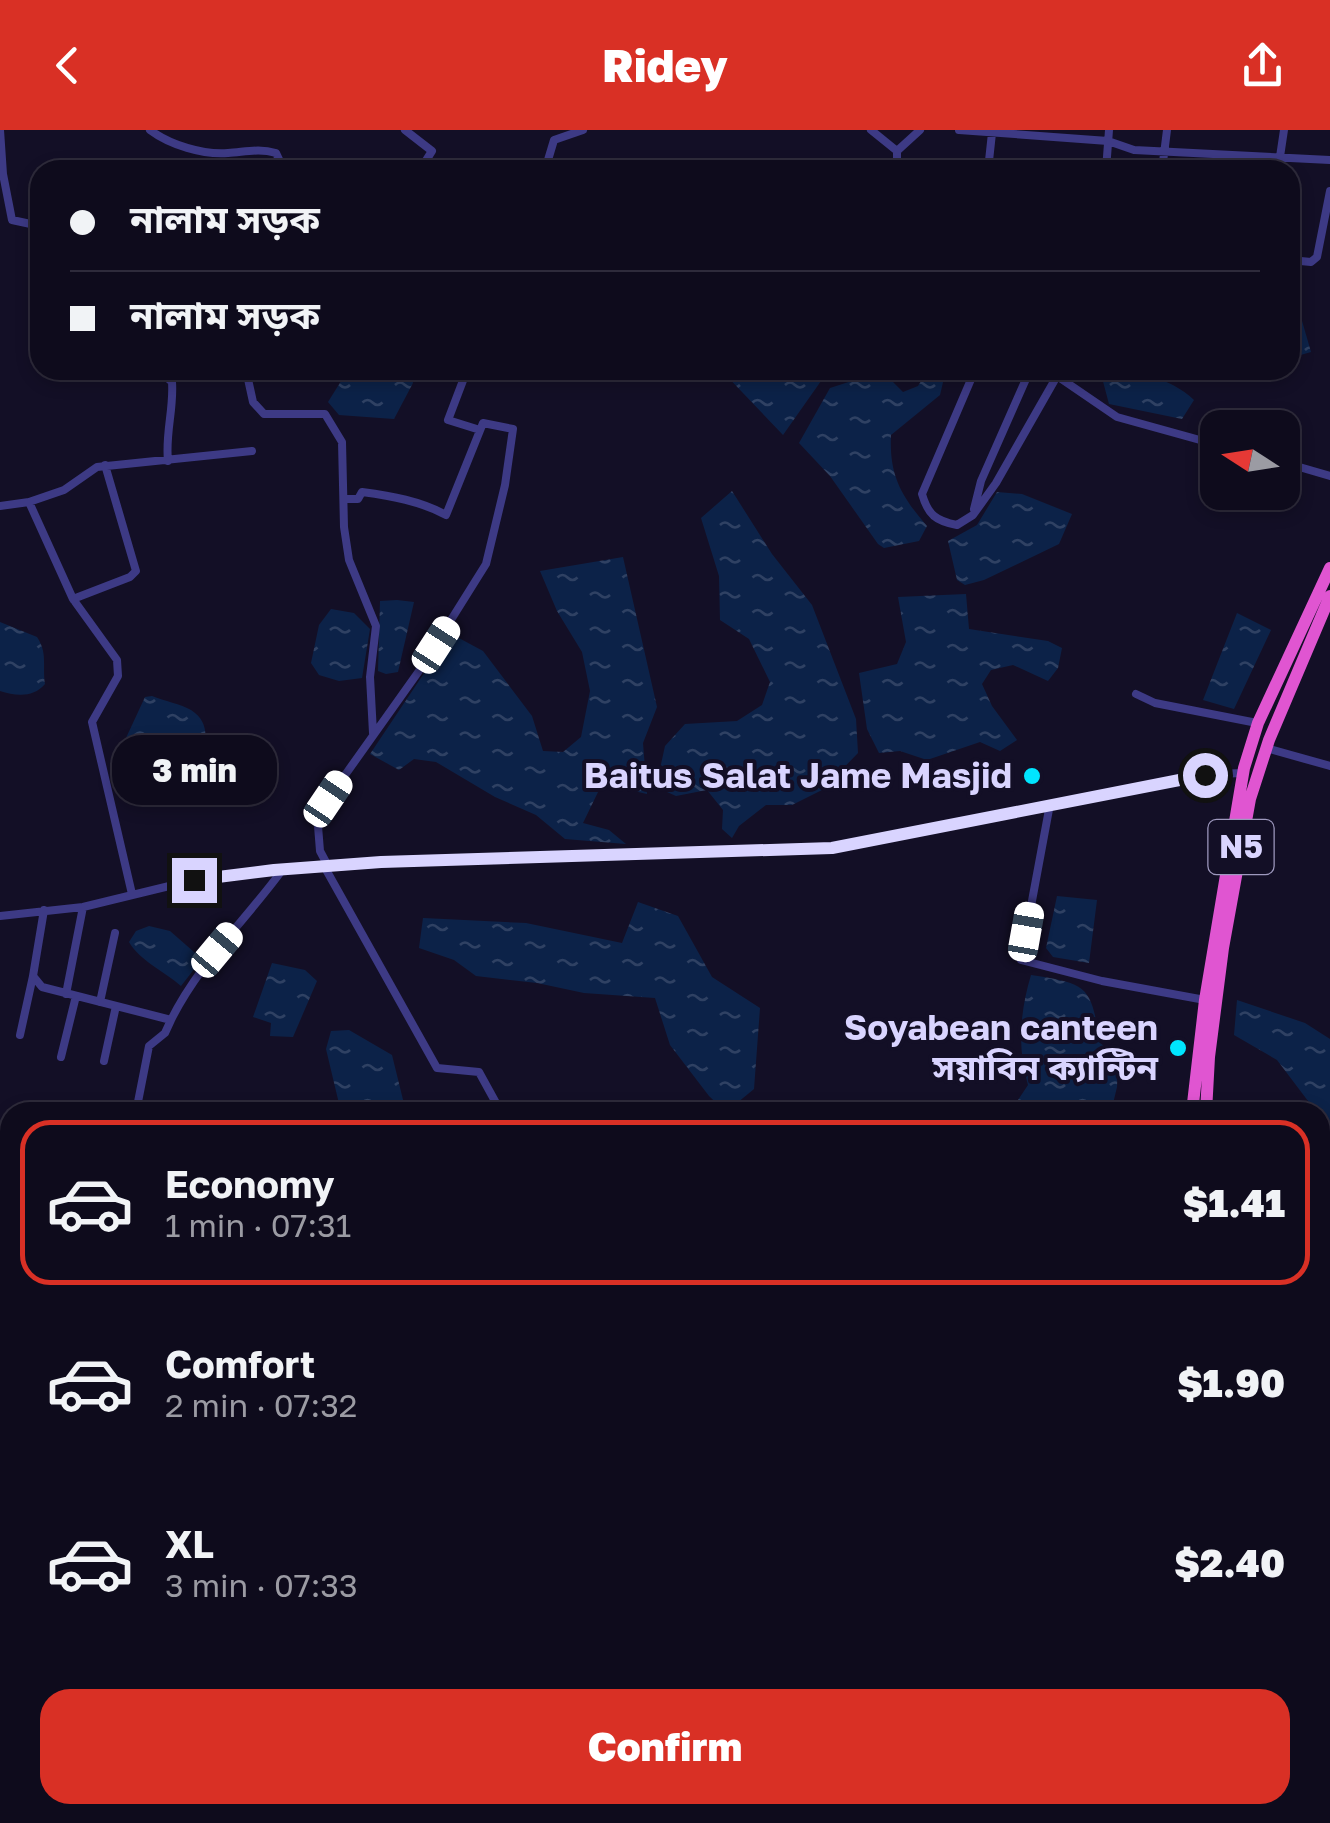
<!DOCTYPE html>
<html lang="en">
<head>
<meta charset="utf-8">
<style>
	body { margin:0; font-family:"Golos Text","Noto Sans Bengali",sans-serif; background:#1c1929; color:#f1f3f6; height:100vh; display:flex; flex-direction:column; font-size:38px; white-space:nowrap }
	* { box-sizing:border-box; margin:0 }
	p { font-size:32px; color:#9b9ba3 }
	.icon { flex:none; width:55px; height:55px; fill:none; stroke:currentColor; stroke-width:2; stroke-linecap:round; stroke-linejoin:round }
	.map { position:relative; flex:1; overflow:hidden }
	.sheet { position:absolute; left:0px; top:972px; width:1330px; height:722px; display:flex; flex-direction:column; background:#0e0b1c; border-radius:30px 30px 0 0; box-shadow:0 5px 15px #0003,0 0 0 2px #2e2b3b }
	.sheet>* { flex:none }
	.top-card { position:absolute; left:30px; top:30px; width:1270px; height:220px; border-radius:30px; box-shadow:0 5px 15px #0003,0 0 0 2px #2e2b3b; display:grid; align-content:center; height:220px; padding:0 40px; background:#0e0b1c }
	.needle { width:65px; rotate:282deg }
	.fabs { position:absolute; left:1200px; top:280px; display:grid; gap:20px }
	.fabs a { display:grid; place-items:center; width:100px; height:100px; border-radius:20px; background:#0e0b1c; box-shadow:0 5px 15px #0003,0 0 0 2px #2e2b3b; font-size:50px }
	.end { position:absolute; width:45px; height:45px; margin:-22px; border:12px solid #d9d4ff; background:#111; box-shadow:0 0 0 5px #111 }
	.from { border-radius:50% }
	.bubble { position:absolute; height:70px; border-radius:30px; background:#0e0b1c; box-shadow:0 5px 15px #0003,0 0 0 2px #2e2b3b; font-size:32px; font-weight:800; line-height:70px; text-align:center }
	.car { position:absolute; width:30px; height:60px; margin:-30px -15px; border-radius:12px; box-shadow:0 0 8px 2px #0007; background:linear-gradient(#fff 24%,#345 0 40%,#fff 0 76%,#345 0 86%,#fff 0) }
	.top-card b { display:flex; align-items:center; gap:35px; height:95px; font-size:38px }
	.top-card b+b { border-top:2px solid #2e2b3b }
	.top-card i { width:25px; height:25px; background:#f1f3f6 }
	ul { padding:18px 0 0; list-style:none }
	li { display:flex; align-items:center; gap:30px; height:165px; margin:0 20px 15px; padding:0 20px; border:5px solid transparent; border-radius:30px }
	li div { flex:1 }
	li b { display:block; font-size:38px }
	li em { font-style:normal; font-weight:800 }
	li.active { border-color:#d93025 }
	li>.icon { width:90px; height:90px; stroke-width:1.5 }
	.action { display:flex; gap:20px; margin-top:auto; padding:20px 40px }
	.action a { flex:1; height:115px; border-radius:30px; background:#d93025; color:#fff; font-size:40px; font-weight:800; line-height:115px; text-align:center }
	header { display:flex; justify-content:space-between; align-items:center; height:130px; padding:0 40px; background:#d93025; color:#fff; font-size:45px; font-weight:800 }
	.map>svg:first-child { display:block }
</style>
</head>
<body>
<header><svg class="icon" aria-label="back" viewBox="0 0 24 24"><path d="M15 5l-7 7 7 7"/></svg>Ridey<svg class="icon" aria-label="share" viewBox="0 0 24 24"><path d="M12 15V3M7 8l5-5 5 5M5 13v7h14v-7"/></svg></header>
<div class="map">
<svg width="1330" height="1693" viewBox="0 0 1330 1693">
	<defs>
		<pattern id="water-ripples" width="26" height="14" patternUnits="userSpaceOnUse" patternTransform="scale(2.5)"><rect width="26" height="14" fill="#0c2248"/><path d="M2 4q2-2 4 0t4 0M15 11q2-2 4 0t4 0" fill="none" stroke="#2f4163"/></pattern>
	</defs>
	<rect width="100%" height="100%" fill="#130f26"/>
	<!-- water -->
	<path fill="url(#water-ripples)" d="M1290,170L1298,177L1311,222L1290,228Z
		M348,240H411L413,253L394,289L339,285L328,272Z
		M721,240H797L821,251L783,305Z
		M863,240H893V252L903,262L918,256L928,240H939L944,248L940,265L891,305C889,345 901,366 927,396L919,411L884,418L878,414L830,346L799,313L830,258L858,249Z
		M1100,240C1133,240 1170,247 1194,270L1182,289L1109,274Z
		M732,361L772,424L812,475L856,589L858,623L822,660L792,675H766L739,696L732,708L722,699L723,680L707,660L676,666L656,657L665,616L685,594L737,591L762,575L770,552L749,509L720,490L719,446L701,388Z
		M997,362L1022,364L1072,384L1059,414L984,450L965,455L957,450L948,411L977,395Z
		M623,427L657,577L643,613L647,664L612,656L599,660L583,693L609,700L626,714L565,709L536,685L495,667L436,632L414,629L399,640L370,624L449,506L457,507L483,521L532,586L543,621L563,622L581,607L590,561L582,522L557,481L540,441Z
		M966,464L969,499L1048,511L1062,518L1058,538L1048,551L1013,535L991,540L982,554L992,576L1017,610L1000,621L980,612L927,630L900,621L879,623L867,599L859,543L897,534L906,512L898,467Z
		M397,470L414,472L398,542L386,544L378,541L380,471Z
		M331,479L354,483L370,499L362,548L339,551L319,545L311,533L319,495Z
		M1237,483L1271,500L1234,579L1203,570Z
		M0,492L37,507C48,523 42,536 45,554C33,568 16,566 0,561Z
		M152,566C164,571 181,574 191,580C217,597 202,625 192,646L188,648C166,637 148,620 126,608L145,567Z
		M1057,766L1097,770L1089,833L1053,827L1046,818Z
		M638,772L678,786L712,847L760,878L754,959L726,982L709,966L670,915L655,868L584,863L537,853L476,846L454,830L419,818L423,788L526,793L622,813Z
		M149,796L170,801L202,829L181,856C164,841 140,831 129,812L136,801Z
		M272,833L305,840L317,851L293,907L270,906L271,893L253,887Z
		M1031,845C1088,854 1091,855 1100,913L1118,926L1117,957L1111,982H1010L1028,955C1017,918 1020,882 1031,845Z
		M1237,870L1305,893L1330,909V1000L1277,930L1234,905Z
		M349,900L392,925L406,982H341L326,919L331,901Z
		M1330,1064V1137L1320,1131V1068Z
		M1320,1374L1330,1383V1685L1320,1684Z
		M622,1685L620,1693H543L539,1686Z"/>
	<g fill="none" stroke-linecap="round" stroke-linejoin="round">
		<!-- canal -->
		<path stroke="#0c2248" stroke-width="9" d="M175,1693L176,1685"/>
		<!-- minor -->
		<path stroke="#3d3a85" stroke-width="8" d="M0,0L3,44L12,90L40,96
			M150,0C170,15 203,25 228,23C245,22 259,18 276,23L284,40
			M405,0L432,21L420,40
			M871,0L897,21L920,0
			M959,0L1108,11L1134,20L1330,30
			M545,40L554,10L583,0
			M897,40V21
			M988,40L992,3
			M1106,40L1109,0
			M1162,40L1167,0
			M1278,40L1284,0
			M1290,130L1311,132L1317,127L1330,61
			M158,240L172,252C174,279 165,304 168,331
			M246,240L253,272L264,284H325L342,312L344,397L349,430L376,496L370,547L373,603
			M467,240L448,290L480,300
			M975,240L922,364C928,385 936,391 957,395L973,385L996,353L1057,246
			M1058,240L1057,246L1117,287L1218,315
			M1282,332L1330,346
			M29,372L73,469L117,530L118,546L92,592L132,764
			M0,376L29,372L64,360L97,337L252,321
			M974,379L981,351L1030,240
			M73,469L130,447L136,441L105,335
			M1136,564L1155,573L1257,593
			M1266,618L1330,636
			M1050,674L1021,830L1102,851L1205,870
			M324,736L437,938L479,942L501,982
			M328,736L320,721L318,696L328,669L419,541L486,434L505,355L513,299L483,293L446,385C420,371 392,366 362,362L358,369H344
			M44,780L33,846L42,857L171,890C199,833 246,790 283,739
			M0,786L83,777L194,750L274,740L476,728L832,719L1149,655L1216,644L1243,643
			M66,864L83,777
			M100,872L115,803
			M20,905L33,846
			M61,927L76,866
			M104,931L116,876
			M136,982L149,916L165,903L171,890
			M0,1311H10
			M0,1499L10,1503
			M0,1520L10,1510
			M115,1693L116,1685
			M199,1693L202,1685
			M256,1693V1685"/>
		<!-- trunk -->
		<path stroke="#e055d1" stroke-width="12" d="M1192,982L1205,870L1244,638L1258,593L1330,438
			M1206,982L1209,927L1223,818L1250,669L1269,610L1330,466
			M1125,1693V1685
			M1139,1693V1685"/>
	</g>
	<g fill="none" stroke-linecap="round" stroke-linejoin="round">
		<!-- route -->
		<path stroke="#d9d4ff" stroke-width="12" d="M194,750L274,740L381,732L832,718L1205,645"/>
	</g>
	<!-- markers -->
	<g fill="#00e5ff" stroke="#130f26" stroke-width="4">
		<circle cx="1032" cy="646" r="10"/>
		<circle cx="1178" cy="918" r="10"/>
	</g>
	<g text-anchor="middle" stroke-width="8" stroke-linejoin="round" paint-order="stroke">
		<!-- shield labels -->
		<rect fill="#130f26" stroke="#9e99be" stroke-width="2.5" x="1208.5" y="690" width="65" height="54" rx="8"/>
		<g font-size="32" font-weight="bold" fill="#d9d4ff">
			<text x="1241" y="728">N5</text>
		</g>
		<!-- poi labels -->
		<g font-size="35" font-weight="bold" fill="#d9d4ff" stroke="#130f26" text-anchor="end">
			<text x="1012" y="658">Baitus Salat Jame Masjid</text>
			<text x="1158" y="910">Soyabean canteen<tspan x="1158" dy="40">সয়াবিন ক্যান্টিন</tspan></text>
		</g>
	</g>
</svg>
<div class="fabs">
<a><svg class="needle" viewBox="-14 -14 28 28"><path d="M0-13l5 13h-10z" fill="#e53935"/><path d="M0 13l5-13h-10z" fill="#9b9ba3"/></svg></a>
</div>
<i class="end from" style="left:1205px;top:645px"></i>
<i class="end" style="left:194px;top:750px"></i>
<div class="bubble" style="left:112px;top:605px;width:165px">3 min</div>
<i class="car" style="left:436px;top:515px;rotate:33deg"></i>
<i class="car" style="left:328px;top:669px;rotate:34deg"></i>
<i class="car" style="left:1026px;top:802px;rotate:10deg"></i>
<i class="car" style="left:217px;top:820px;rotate:40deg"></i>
<div class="top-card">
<b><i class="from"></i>নালাম সড়ক</b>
<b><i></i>নালাম সড়ক</b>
</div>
<section class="sheet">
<ul>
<li class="active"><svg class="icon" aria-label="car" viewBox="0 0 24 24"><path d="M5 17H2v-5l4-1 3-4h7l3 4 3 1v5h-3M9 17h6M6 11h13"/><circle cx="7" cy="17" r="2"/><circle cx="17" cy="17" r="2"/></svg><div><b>Economy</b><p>1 min · 07:31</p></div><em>$1.41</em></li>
<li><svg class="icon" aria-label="car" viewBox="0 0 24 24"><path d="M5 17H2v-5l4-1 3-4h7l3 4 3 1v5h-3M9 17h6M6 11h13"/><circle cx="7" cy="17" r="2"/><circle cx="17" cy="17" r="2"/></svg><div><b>Comfort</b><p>2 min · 07:32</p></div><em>$1.90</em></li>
<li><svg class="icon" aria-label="car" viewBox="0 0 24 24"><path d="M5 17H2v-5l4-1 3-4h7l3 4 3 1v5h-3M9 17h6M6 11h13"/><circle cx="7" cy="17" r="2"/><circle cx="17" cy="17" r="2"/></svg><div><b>XL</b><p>3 min · 07:33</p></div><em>$2.40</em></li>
</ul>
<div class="action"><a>Confirm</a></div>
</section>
</div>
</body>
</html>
